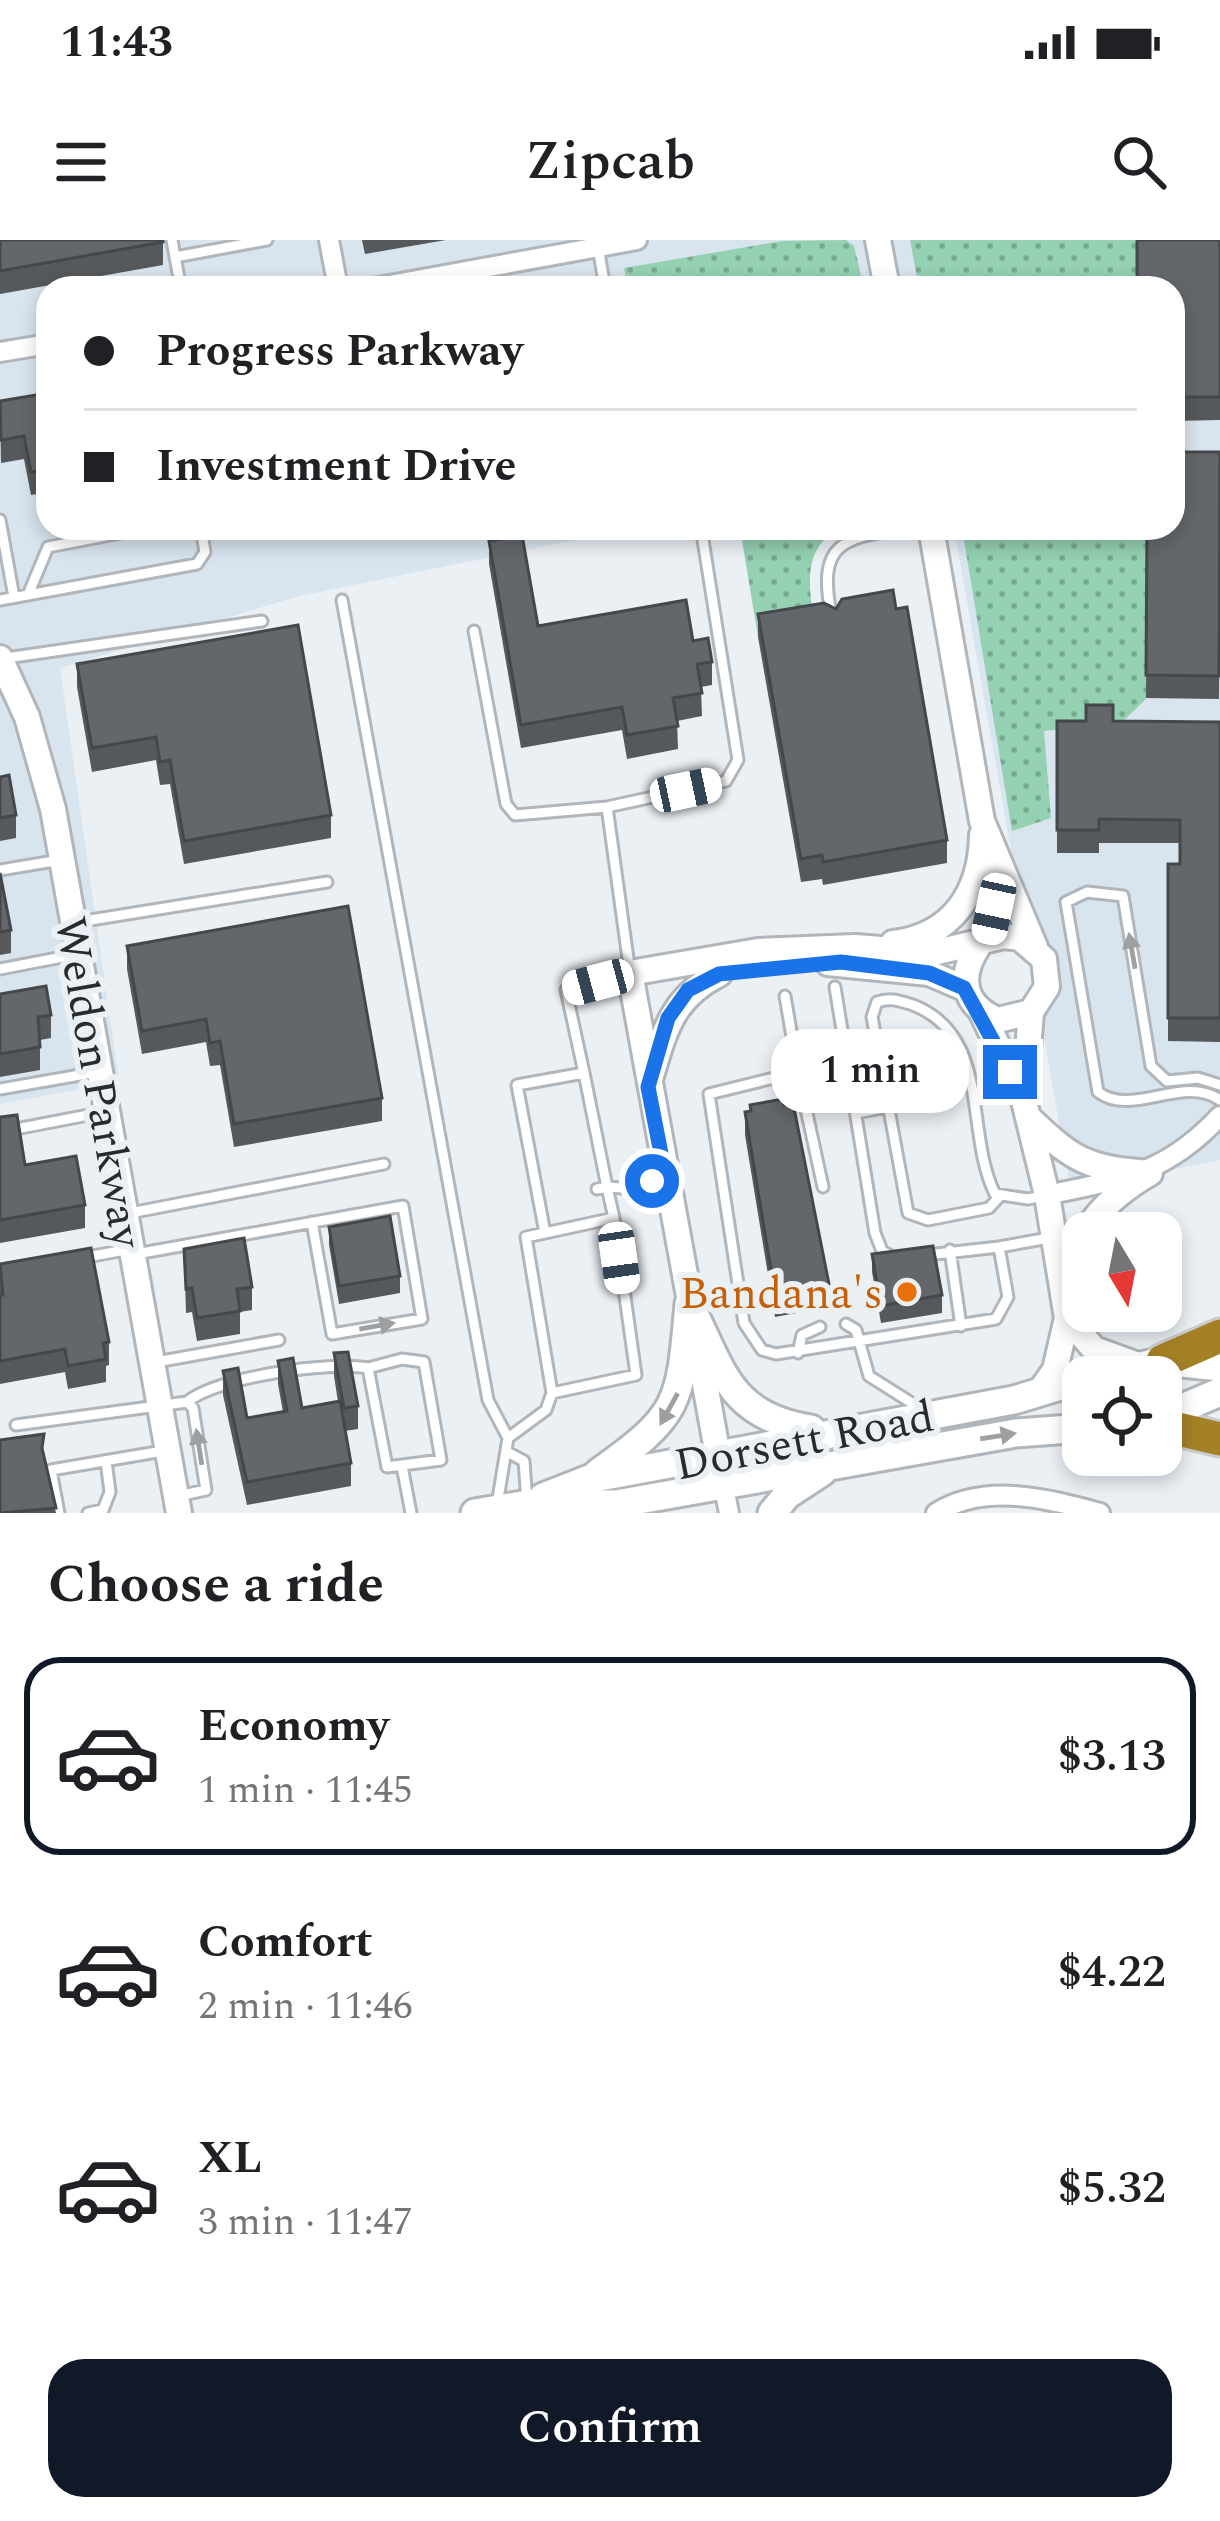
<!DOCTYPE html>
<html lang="en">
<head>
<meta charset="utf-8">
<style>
	body { margin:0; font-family:Spectral,serif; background:#f2f2f2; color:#202124; height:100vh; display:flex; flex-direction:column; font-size:45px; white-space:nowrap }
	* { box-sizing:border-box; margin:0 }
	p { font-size:39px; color:#757577 }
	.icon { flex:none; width:66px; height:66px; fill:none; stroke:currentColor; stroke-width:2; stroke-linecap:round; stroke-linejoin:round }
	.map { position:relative; height:1273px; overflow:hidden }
	.details { display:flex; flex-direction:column; background:#fff; flex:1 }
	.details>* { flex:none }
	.banner { position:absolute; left:36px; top:36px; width:1149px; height:264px; border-radius:36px; box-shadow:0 6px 18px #0003; display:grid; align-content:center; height:264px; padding:0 48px; background:#fff }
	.needle { width:78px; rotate:170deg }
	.controls { position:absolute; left:1062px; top:972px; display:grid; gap:24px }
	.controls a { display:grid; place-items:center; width:120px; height:120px; border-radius:24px; background:#fff; box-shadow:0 6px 18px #0003; font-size:60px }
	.end { position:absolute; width:54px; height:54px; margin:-27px; border:15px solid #1a73e8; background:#fff; box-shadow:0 0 0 6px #fff }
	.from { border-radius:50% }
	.bubble { position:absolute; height:84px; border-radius:36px; background:#fff; box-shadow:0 6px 18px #0003; font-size:39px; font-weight:600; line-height:84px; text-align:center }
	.car { position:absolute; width:36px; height:72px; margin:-36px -18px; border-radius:15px; box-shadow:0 0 9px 3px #0007; background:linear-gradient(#fff 24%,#345 0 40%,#fff 0 76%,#345 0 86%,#fff 0) }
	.banner b { display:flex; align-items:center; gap:42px; height:114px; font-size:45px }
	.banner b+b { border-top:3px solid #e0e0e0 }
	.banner i { width:30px; height:30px; background:#202124 }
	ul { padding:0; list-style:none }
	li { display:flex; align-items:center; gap:36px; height:198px; margin:0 24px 18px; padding:0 24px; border:6px solid transparent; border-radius:36px }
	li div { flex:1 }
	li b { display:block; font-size:45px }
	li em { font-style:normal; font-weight:600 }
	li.current { border-color:#111827 }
	li>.icon { width:108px; height:108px; stroke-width:1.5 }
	h2 { padding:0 48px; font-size:54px; line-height:144px }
	.cta { display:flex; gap:24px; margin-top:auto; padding:24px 48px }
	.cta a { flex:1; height:138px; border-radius:36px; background:#111827; color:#fff; font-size:48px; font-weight:600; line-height:138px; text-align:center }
	.status { display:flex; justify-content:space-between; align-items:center; height:84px; padding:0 60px; background:#fff; direction:ltr }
	.status svg { height:33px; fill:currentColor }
	header { display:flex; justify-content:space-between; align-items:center; height:156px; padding:0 48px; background:#fff; font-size:54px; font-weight:600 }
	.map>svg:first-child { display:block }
</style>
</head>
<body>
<div class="status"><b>11:43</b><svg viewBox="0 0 49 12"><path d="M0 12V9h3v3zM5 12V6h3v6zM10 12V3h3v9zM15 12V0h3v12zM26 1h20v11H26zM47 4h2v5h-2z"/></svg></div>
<header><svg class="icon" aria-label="menu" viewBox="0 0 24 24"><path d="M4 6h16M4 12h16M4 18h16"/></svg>Zipcab<svg class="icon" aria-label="search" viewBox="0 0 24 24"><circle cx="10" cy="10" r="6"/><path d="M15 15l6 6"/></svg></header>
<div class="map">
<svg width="1220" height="1273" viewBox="0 0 1220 1273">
	<defs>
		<pattern id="grass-dots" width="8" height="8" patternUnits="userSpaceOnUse" patternTransform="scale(3)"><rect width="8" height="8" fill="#94d1b3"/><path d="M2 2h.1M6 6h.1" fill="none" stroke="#79aa92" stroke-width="1.8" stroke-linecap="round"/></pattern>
	</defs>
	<rect width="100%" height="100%" fill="#ebf0f5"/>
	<!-- built -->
	<path fill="#d8e4ee" d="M0,0H1220V920L1071,950L954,288H1173V48H48V288H634L299,356L60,428L119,842L0,864Z"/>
	<!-- grass -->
	<path fill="url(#grass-dots)" d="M846,0L854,6L864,48H628L624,28L782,1Z
		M910,0H1137V48H919Z
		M740,288H838C805,309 808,340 813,374L803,389L758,397Z
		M962,288H1147L1146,459L1121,483L1044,491L1051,578L1012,591Z"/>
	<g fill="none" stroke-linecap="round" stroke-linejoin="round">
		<defs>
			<path id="service" d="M172,0L175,17L267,0
				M598,7L605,48
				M175,17L181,48
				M0,280L14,357
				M28,355L48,307L126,292
				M0,360L197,324L205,312L201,288
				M342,360L488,1160L508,1198
				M831,373C817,301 844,298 907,288
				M474,391L506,564L515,575L607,567L726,541L738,520L703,300
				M6,418L262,381
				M0,630L60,620
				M78,682L327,642
				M0,729L78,714
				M835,747L875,993L882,1011L893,1017
				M785,756L798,832
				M584,833L607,947L597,949
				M1220,845L1198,838L1167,841L1151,826L1123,656L1087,652L1066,662L1098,852C1132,878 1183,834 1220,860
				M0,849L97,832
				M856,873L888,867
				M0,892L104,872
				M627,945L646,935L653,941
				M823,947L798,832L709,854L744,1083L762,1110L776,1114L996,1079L1008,1057L999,1007L1049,998
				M999,957L989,968L928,980L908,973L872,777L877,762C890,757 900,761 913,765C992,796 964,891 995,954L1028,959L1047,955
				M130,973L384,924
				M614,978L607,947L637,949L666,939
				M545,993L526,997L552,1153
				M950,1010L961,1086
				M136,1014L403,966L422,1079L332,1094L312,982
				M927,1015L999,1007
				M82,1018L130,1009
				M846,1084L856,1090L869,1136L926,1172
				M798,1113L802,1095L820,1087
				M402,1119L424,1122L441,1220L387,1227L368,1128Z
				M156,1122L279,1100
				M187,1162C217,1137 329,1121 368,1128
				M16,1185L187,1162L193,1168L206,1250L178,1256
				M509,1213L524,1221L527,1262
				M402,1226L411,1273
				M497,1265L508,1198L546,1170L552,1153L636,1135L614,978L545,993L517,845L584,833L566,750L630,733L607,567
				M59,1273L51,1230L163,1211
				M88,1273L103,1270L110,1252L106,1221"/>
			<path id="minor" d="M329,0L338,48
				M373,48L637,0
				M0,112L48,104
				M1047,955C1122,939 1165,935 1220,876
				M723,1243L729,1273
				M936,1273C985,1242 1049,1259 1100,1273"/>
			<path id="tertiary" d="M878,0L887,48
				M931,288L982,581L1035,707
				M0,418L27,477L53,569L179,1273
				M987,700L998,626
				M893,703C952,696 981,653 982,595
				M828,723L929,733L964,748
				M630,733L758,711L855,707L933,713L1004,696L1020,698L1044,719L1047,747L1031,772L998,780C962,765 958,736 979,705
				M630,733L723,1243
				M982,773L1024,861L1047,955L1067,1078L1055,1130L1038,1154
				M651,836C665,789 673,757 719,734
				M1024,859L1031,772
				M1030,879C1075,922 1088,928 1150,933
				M1066,1040C1079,989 1105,959 1150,933
				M1067,1078L1094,1109L1138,1125"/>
			<path id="secondary" d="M689,1064C723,1130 728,1176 811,1189
				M1092,1137L1163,1121L1220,1127
				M1161,1177L1220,1152
				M598,1233C681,1174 680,1164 689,1064
				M543,1257L589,1239L1014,1160L1083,1139
				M475,1273L528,1264H616L1016,1193L1083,1188
				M772,1273L787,1255L822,1232"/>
			<path id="motorway" d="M1163,1121L1220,1096
				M1161,1185L1220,1199"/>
		</defs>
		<!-- service casing -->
		<use href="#service" stroke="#b1b6bb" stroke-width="15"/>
		<!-- minor casing -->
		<use href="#minor" stroke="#b1b6bb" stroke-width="24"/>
		<!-- tertiary casing -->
		<use href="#tertiary" stroke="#b1b6bb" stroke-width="30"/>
		<!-- secondary casing -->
		<use href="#secondary" stroke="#b1b6bb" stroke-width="33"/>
		<!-- motorway casing -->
		<use href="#motorway" stroke="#cbcccc" stroke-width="39"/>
		<!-- service -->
		<use href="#service" stroke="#fff" stroke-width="9"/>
		<!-- minor -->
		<use href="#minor" stroke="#fff" stroke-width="18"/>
		<!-- tertiary -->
		<use href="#tertiary" stroke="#fff" stroke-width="24"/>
		<!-- secondary -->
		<use href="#secondary" stroke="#fff" stroke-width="27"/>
		<!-- motorway -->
		<use href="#motorway" stroke="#a58126" stroke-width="33"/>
	</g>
	<!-- wall -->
	<path fill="#55595c" d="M0,0L163,2V25L0,54Z
		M362,0H446L365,14Z
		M1220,0V180L1173,181V48Z
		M48,153V252L31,255L24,219L1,223L0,161Z
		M1220,212L1219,459L1146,458L1147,288L1180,239Z
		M489,301L538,386L693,401L712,422V445L701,447L702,476L677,481L678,509L627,519L622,490L521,508L489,324Z
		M758,374L947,600V623L823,645L822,639L801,642L758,397Z
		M77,424L331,575V598L184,624L170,544L160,545L156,520L92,532L77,447Z
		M1057,481L1220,482V802L1168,801V624H1180V603H1099V613H1057Z
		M0,537L16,575V598L0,601Z
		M0,633L11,690V713L0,715Z
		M127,706L382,858V881L234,907L220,825L210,826L206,802L142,814L127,729Z
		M0,754L51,775V798L40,800V830L0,837Z
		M750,865L829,1044V1067L775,1077L745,895V872L750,871Z
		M0,877L25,925L85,965V988L0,1003Z
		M329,987L400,1036V1053L339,1064L329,1005Z
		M184,1009L252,1047V1070L240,1072V1094L197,1101L192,1072L186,1073Z
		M872,1014L942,1055V1073L881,1083L872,1032Z
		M0,1024L109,1102V1125L106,1126V1142L68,1149L65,1132L0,1144Z
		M334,1113L358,1166V1189L345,1191L351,1223V1246L247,1265L223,1155V1131L247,1178L283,1172L278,1144V1121L302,1168L338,1162L334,1136Z
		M44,1217L56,1273H0Z"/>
	<!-- building -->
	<path fill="#63676b" stroke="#45484b" stroke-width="3" d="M0,0H163V2L0,31Z
		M1137,0H1220V157H1173V48H1137Z
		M532,39L534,48H494L493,46Z
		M48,153V229L31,232L24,196L1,200L0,161Z
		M1180,212H1220L1219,436L1146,435L1147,288H1173V239H1180Z
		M522,295L538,386L686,360L693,401L708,398L712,422L697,424L702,453L673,458L678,486L627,495L622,467L521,485L489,301Z
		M893,350L896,369L907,367L947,600L823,622L822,615L801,619L758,374L824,363L836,369L842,359Z
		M298,385L331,575L184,601L170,520L160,522L156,497L92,508L77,424Z
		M1086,465H1113V481L1220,482V778H1168V624H1180V580L1099,579V590H1057V481H1086Z
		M9,535L16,575L0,578V537Z
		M0,633L11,690L0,692Z
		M348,666L382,858L234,884L220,801L210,803L206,779L142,791L127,706Z
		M46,746L51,775L38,777L40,807L0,814V754Z
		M783,859L784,865L793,863L829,1044L775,1054L745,872L751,871L750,865Z
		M17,875L25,925L76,916L85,965L0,980V877Z
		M390,976L400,1036L339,1046L329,987Z
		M244,998L252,1047L237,1049L240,1071L197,1078L192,1048L186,1049L184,1009Z
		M933,1006L942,1055L881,1066L872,1014Z
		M91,1008L109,1102L103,1103L106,1119L68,1126L65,1109L0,1121V1055H3L0,1024Z
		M348,1112L358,1166L344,1168L334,1113Z
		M293,1118L302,1168L340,1161L351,1223L247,1242L223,1131L238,1128L247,1178L287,1171L278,1121Z
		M44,1194L42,1208L56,1268L0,1273V1200Z"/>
	<!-- one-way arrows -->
	<defs><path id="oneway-solid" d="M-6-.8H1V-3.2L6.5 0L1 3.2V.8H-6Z" transform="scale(3)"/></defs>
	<g fill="#9e9fa0">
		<use href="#oneway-solid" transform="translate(1132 711) rotate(-100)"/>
		<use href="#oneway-solid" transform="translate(377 1086) rotate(-10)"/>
		<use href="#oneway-solid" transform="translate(669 1169) rotate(119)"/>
		<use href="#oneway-solid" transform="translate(998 1196) rotate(-9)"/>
		<use href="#oneway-solid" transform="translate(199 1207) rotate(-99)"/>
	</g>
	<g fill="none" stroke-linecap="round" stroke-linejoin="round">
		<!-- route -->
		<path stroke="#1a73e8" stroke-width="15" d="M652,941L666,939L648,847L668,778L688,750L719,734L841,722L929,733L964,748L1010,832"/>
	</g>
	<!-- markers -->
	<circle fill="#e8710a" stroke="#ebf0f5" stroke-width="4.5" cx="907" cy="1052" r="12"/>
	<g text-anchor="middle" stroke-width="12" stroke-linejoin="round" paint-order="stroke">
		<!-- street labels -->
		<g font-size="45" fill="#282a2c" stroke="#ebf0f5">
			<text transform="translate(100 842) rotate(80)" y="16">Weldon Parkway</text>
			<text transform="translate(804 1199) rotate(-11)" y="16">Dorsett Road</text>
		</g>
		<!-- food labels -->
		<g font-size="45" fill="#c56008" stroke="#ebf0f5" text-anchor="end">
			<text x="883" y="1068">Bandana's</text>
		</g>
	</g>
</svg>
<div class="controls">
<a><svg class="needle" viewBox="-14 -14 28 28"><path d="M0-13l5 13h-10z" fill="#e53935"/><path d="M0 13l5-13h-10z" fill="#757577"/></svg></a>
<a><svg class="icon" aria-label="locate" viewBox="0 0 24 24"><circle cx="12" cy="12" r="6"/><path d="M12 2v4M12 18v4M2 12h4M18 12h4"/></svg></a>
</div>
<i class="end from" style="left:652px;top:941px"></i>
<i class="end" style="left:1010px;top:832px"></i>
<div class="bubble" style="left:771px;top:789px;width:198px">1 min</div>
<i class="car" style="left:686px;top:550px;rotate:78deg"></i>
<i class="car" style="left:994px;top:669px;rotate:192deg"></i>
<i class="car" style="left:598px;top:742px;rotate:255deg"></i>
<i class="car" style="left:619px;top:1018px;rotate:172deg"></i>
<div class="banner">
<b><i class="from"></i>Progress Parkway</b>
<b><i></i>Investment Drive</b>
</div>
</div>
<section class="details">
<h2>Choose a ride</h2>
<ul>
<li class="current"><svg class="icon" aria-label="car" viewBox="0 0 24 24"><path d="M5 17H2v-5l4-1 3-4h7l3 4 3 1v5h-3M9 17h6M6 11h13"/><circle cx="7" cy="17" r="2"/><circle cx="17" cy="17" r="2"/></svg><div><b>Economy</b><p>1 min · 11:45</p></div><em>$3.13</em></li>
<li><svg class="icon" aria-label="car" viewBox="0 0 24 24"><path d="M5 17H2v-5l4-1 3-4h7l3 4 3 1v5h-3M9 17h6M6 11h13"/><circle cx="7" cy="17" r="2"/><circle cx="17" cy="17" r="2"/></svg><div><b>Comfort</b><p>2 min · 11:46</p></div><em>$4.22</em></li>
<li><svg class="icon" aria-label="car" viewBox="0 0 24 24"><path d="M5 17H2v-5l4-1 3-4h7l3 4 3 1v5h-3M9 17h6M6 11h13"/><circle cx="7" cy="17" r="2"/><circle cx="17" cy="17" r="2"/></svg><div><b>XL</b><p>3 min · 11:47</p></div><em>$5.32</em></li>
</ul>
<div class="cta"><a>Confirm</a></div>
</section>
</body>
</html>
